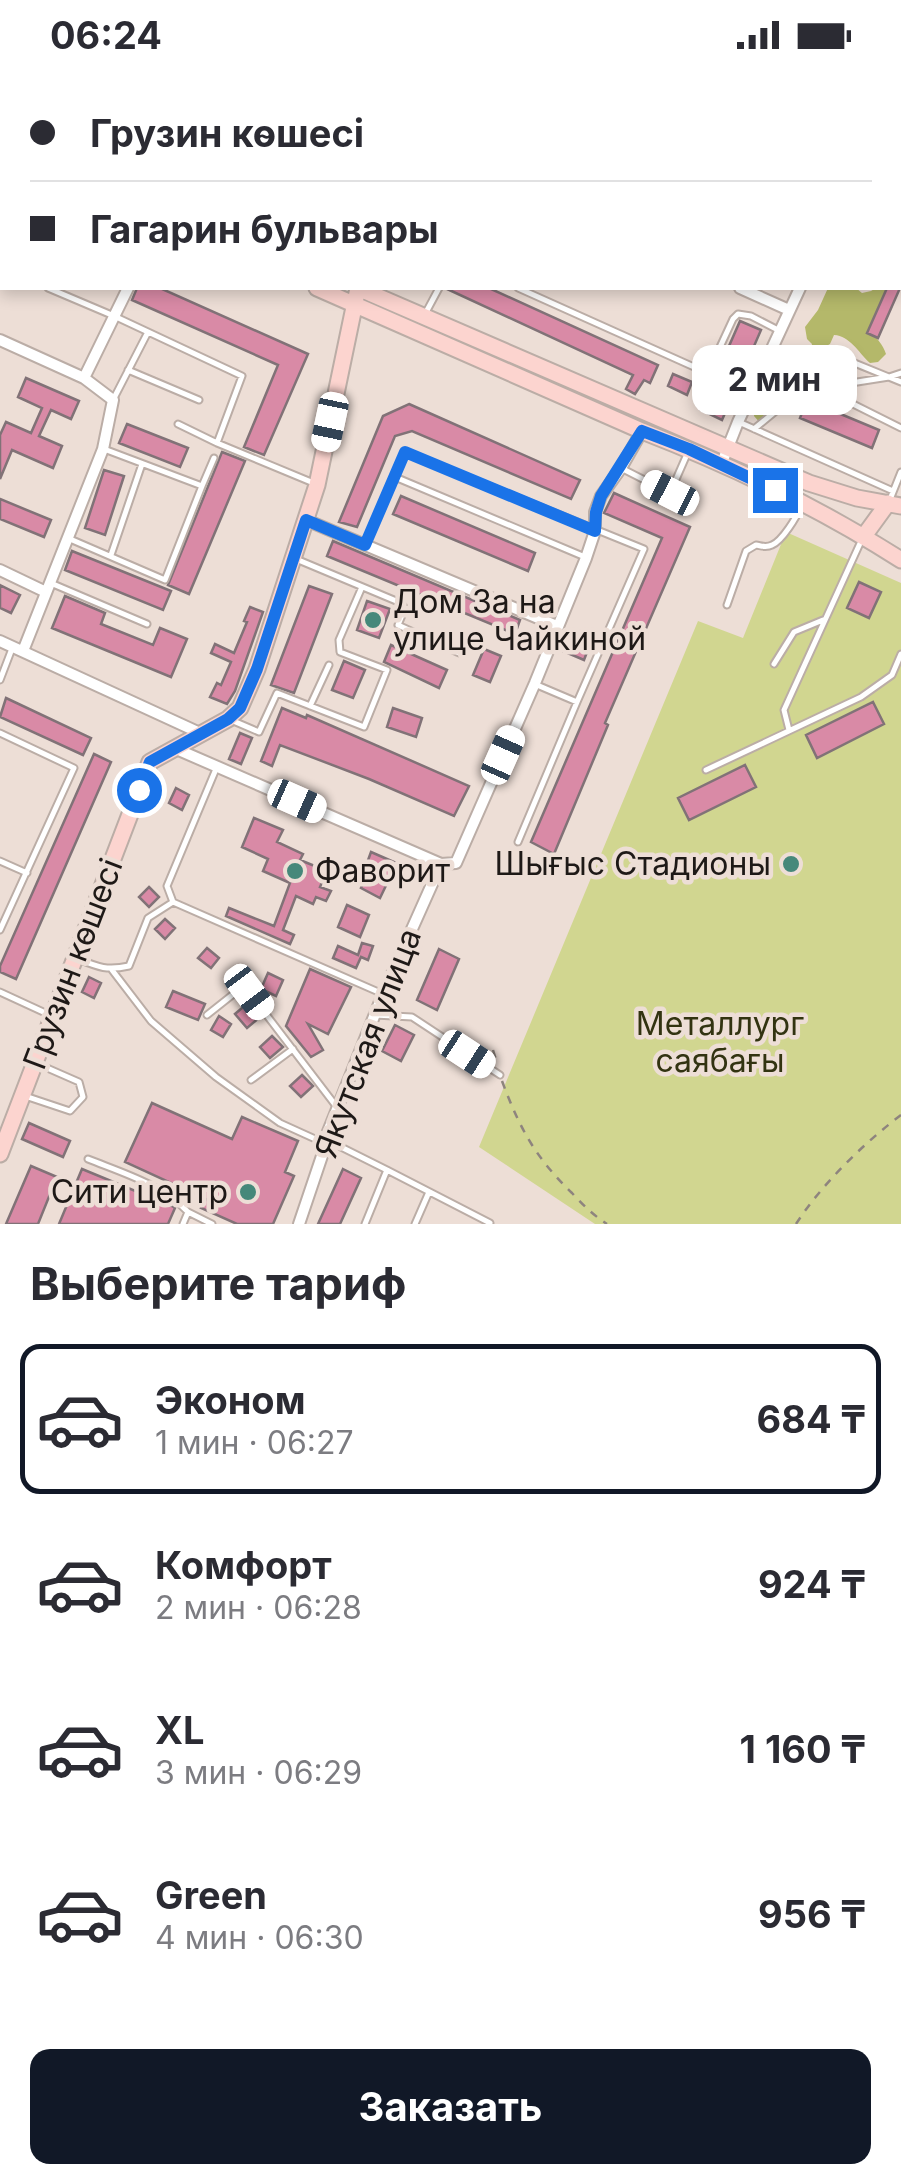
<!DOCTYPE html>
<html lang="ru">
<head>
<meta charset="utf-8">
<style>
	body { margin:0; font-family:Inter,sans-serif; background:#f2f2f3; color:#2b2b33; height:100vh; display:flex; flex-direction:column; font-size:38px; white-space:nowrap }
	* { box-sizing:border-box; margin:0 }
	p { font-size:32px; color:#7c7c81 }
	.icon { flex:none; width:55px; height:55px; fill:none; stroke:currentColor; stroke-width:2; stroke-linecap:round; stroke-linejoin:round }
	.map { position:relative; height:1154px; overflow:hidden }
	.panel { display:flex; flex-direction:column; background:#fff; flex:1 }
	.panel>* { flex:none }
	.hud { position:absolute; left:0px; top:0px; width:902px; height:220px; box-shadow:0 5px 15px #0003; display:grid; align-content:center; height:220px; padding:0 30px; background:#fff }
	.end { position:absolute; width:45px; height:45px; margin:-22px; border:12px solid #1a73e8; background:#fff; box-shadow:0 0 0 5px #fff }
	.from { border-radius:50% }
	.bubble { position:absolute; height:70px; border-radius:20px; background:#fff; box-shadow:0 5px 15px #0003; font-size:32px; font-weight:700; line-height:70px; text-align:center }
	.car { position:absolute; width:30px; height:60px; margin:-30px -15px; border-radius:12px; box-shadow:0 0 8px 2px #0007; background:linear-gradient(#fff 24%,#345 0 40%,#fff 0 76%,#345 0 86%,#fff 0) }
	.hud b { display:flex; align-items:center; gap:35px; height:95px; font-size:38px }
	.hud b+b { border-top:2px solid #e1e1e2 }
	.hud i { width:25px; height:25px; background:#2b2b33 }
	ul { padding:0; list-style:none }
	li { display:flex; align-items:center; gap:30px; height:150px; margin:0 20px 15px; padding:0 10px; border:5px solid transparent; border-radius:20px }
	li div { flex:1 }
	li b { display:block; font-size:38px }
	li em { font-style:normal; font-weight:700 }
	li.current { border-color:#111827 }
	li>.icon { width:90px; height:90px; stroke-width:1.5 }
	h2 { padding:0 30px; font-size:45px; line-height:120px }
	.primary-button { display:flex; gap:20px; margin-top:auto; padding:20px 30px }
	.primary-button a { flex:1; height:115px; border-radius:20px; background:#111827; color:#fff; font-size:40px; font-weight:700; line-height:115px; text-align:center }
	.status { display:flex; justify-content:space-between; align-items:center; height:70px; padding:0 50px; background:#fff; direction:ltr }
	.status svg { height:28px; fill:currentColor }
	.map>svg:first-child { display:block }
</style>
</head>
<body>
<div class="status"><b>06:24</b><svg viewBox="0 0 49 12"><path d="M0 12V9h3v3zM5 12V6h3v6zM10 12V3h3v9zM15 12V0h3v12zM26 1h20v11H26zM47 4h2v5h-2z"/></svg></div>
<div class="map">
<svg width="901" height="1154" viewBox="0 0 901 1154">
	<rect width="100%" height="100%" fill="#edded6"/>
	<!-- green -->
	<path fill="#d1d690" d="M786,462L901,513V1154H595L479,1077L698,551L743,568Z"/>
	<!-- forest -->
	<path fill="#b4b86a" d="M828,218H856L862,223L871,221L876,218H888L871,259C876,269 883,274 886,284L878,292L870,293C858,282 850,266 834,265L830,274L817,281L807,311C773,318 782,334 761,354L754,346C757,327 764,300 782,292L794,296L808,292L812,274L807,269L805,257L818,240Z"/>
	<!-- building -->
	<path fill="#d98aa6" stroke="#817277" stroke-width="2.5" d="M137,218H160L308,284L264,385L244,377L278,295L132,230Z
		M445,218H489L658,295L650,313L644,310L635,324L626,319L633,305Z
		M887,218H900L878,268L867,263Z
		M740,251L761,260L722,350L701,340Z
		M673,304L692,312L687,325L668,316Z
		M26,308L79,331L71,349L51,340L39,366L62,376L53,398L12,380L0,409V365L6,352L31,363L42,338L18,327Z
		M807,330L879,360L872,378L800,348Z
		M409,334L580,410L571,429L412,361L395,366L357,457L339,452L383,346Z
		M127,354L188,378L180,397L119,373Z
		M222,382L245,391L189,524L168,515Z
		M104,400L124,406L105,465L85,458Z
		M614,423L690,457L605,653L608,655L554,784L531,772L662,468L604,443Z
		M401,426L535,483L528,501L393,444Z
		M0,429L51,450L44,467L0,449Z
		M333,471L520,550L515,564L327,486Z
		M72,481L171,521L163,540L65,500Z
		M859,512L881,522L869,548L847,538Z
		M0,515L20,525L11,543L0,538Z
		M309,516L332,524L294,623L271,615Z
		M65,526L105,543L101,554L153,575L160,558L187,569L171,607L52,558Z
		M367,531L390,539L379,568L357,560Z
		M250,537L263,542L235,621L227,634L210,627L217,613L221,615L231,592L211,583L215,574L234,583L247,552L244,551Z
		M569,566L590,574L584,590L563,581Z
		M391,575L447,600L439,618L384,592Z
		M484,579L501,586L490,612L473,605Z
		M344,591L365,600L353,628L332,620Z
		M6,628L91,668L83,685L0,647Z
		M873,632L884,654L817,688L806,665Z
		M282,638L306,648L307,645L469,716L454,746L369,709L280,675L272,696L261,691Z
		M393,638L422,648L416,667L387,657Z
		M240,663L252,668L241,694L229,689Z
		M94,684L111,692L16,909L0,902V896Z
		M745,695L756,717L689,750L678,728Z
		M176,718L189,725L182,740L169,733Z
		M254,748L283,760L277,772L303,784L300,790L327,801L320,817L331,821L326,831L316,827L313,834L296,826L283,860L294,865L290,874L226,846L229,838L274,856L290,813L263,801L268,789L242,777Z
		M371,782L403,796L399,806L392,803L380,828L361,818L372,795L367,793Z
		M149,817L159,827L149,837L139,827Z
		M347,835L369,845L360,867L338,857Z
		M165,849L175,858L165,869L155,859Z
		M362,873L373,876L368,890L361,887L356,898L333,888L338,876L358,885Z
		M207,878L219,888L211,898L198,888Z
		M439,879L459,889L437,940L417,930Z
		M310,899L351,917L328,964L308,954L323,980L311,987L286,956Z
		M268,903L283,910L276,926L261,919Z
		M89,907L101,913L94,928L82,922Z
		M173,921L205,934L198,950L166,937Z
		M249,932L260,947L247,958L235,944Z
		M219,946L231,954L223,967L211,960Z
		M395,955L414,965L401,991L382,981Z
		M272,966L283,977L270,988L260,977Z
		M302,1005L313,1016L301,1027L290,1016Z
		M152,1033L232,1069L242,1047L298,1071L285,1102L294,1106L273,1154H237L201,1138L206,1129L125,1092Z
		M29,1053L70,1071L63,1087L22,1069Z
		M31,1096L57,1107L38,1154H6Z
		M82,1099L172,1136L175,1138L168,1154H59Z
		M343,1099L361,1108L340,1154H318Z"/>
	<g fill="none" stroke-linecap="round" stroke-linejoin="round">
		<defs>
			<path id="lane" d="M37,0L43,2
				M115,0L120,2
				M821,0L826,2
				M285,2L286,0
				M309,2L310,0
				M396,2L397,0
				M458,2L459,0
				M517,2L519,0
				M607,2L608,0
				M663,2L664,0
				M844,2L845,0
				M0,197L2,198
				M48,218L114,246L242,306L217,373L316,414
				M518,218L694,297L703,299L714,290L733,249L738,244L751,246L780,261
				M424,246L439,218
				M128,300L199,330
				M901,312L830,283L821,318L901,358
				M113,330L148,262
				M741,353L893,421
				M178,354L217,373
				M754,359L800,321L889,307L901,303
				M621,398L670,423L688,382
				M395,407L585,487
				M202,416L214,388
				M670,423L693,433
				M889,432L901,402
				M70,469L165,510L202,416L104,379
				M365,475L405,382L644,479L577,632L537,615
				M111,485L142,394
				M296,489L401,533L405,538L398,555L459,583
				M53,514L147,554
				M727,535L746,481L756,475C762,476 766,478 772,475C782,471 797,447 801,436
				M774,594L794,562L823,550
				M0,610L13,576
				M310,636L329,595
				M231,650L259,662L277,623L364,657L387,600L340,582L339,570L362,517
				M789,660L784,640L862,469
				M0,663L74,698L0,860
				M216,699L167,816L173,832L383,924
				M706,700L861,627L892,605L901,584
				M518,772L577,632
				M0,791L27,803
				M76,888C98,897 106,901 129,896L148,848L173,832
				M112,900L151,951L216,1007L280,1053L324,1073
				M0,922L52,946
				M207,945L236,922H249L336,1036
				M375,945L412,947L500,1005
				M251,1010L293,979
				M28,1027L70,1041L83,1027L79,1012L38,994
				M325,1069L387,1100L365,1154
				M88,1089C123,1103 161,1114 188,1142L183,1154
				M387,1100L490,1153
				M188,1142L212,1154
				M415,1154L429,1122"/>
			<path id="street" d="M252,0L259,2
				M894,2L896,0
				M740,218L789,240
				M0,270L84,308L113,330L103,379L23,581
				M84,308L128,218
				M721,395L738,352L800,218
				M306,450L557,556
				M0,500L46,522
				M0,571L200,663
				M174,678L441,794L456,793L535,613L586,488L595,461V442L601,426L621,398L642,361
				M299,1154L326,1074L325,1069L383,924L441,794"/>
			<path id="secondary" d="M0,58L2,59
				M0,80L2,81
				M317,218L642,361C732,396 820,438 901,490
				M864,466L888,433
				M0,1084L150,692L228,649L240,638L257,599L317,415L358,218L809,413L857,428L901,436"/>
		</defs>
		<!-- lane casing -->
		<use href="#lane" stroke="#bbada6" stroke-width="9"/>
		<!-- street casing -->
		<use href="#street" stroke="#bbada6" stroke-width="14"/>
		<!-- secondary casing -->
		<use href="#secondary" stroke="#bbada6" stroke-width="19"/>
		<!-- path -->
		<path stroke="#8e847e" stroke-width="2.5" stroke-dasharray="8 8" stroke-linecap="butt" d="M493,980L497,993
			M502,1011C520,1059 535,1087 572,1123C583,1135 593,1145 607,1154
			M796,1154C821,1115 864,1073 901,1045"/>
		<!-- lane -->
		<use href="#lane" stroke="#fff" stroke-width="5"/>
		<!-- street -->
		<use href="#street" stroke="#fff" stroke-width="10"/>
		<!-- secondary -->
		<use href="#secondary" stroke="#fcd4cf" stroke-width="15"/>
	</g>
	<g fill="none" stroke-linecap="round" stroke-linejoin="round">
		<!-- route -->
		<path stroke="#1a73e8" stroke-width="12" d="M139,720L150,692L228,649L240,638L257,599L306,450L365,475L405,382L595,461L596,442L601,426L642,361L689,379L775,420"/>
	</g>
	<!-- markers -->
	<g fill="#46887a" stroke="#edded6" stroke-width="4">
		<circle cx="373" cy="550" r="10"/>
		<circle cx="791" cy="794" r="10"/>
		<circle cx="295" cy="801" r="10"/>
		<circle cx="248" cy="1122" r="10"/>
	</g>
	<g text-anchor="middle" stroke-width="9" stroke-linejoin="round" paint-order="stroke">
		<!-- poi labels -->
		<g font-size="32" fill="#1e1917" stroke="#edded6" text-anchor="start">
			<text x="393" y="543">Дом 3а на<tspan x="393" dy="37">улице Чайкиной</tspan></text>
			<text x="771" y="805" text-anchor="end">Шығыс Стадионы</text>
			<text x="315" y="812">Фаворит</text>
			<text x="228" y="1133" text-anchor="end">Сити центр</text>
		</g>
		<!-- street labels -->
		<g font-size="32" fill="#1e1917" stroke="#edded6">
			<text transform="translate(73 894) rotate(-69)" y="11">Грузин көшесі</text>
			<text transform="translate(368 973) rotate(-69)" y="11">Якутская улица</text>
		</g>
		<!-- park labels -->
		<g font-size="32" fill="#323311" stroke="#edded6">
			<text x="720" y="965">Металлург<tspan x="720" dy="37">саябағы</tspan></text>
		</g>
	</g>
</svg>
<i class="end from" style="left:139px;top:720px"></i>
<i class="end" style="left:775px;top:420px"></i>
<div class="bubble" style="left:692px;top:275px;width:165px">2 мин</div>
<i class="car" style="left:330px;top:352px;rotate:192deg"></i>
<i class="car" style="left:670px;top:423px;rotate:297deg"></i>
<i class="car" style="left:503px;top:685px;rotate:24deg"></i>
<i class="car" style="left:297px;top:731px;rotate:114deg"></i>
<i class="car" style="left:249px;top:922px;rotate:143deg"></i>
<i class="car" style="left:467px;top:984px;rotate:123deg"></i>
<div class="hud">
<b><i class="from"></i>Грузин көшесі</b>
<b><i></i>Гагарин бульвары</b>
</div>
</div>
<section class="panel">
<h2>Выберите тариф</h2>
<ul>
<li class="current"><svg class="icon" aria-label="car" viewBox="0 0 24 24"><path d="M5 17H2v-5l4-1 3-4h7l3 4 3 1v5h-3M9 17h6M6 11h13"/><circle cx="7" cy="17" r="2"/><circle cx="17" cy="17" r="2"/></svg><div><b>Эконом</b><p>1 мин · 06:27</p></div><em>684 ₸</em></li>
<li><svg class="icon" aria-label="car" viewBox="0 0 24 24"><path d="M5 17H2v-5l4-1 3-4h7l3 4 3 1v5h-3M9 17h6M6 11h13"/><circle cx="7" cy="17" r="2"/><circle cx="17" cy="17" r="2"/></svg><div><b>Комфорт</b><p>2 мин · 06:28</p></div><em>924 ₸</em></li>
<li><svg class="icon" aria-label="car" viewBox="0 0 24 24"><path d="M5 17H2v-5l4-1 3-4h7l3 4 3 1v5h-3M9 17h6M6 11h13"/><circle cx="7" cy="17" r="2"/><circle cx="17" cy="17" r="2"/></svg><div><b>XL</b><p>3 мин · 06:29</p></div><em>1 160 ₸</em></li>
<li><svg class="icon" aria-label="car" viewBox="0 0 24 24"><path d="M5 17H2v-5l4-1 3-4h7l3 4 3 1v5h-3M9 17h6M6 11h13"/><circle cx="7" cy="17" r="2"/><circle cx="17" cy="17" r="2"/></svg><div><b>Green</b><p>4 мин · 06:30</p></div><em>956 ₸</em></li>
</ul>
<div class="primary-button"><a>Заказать</a></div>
</section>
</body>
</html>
